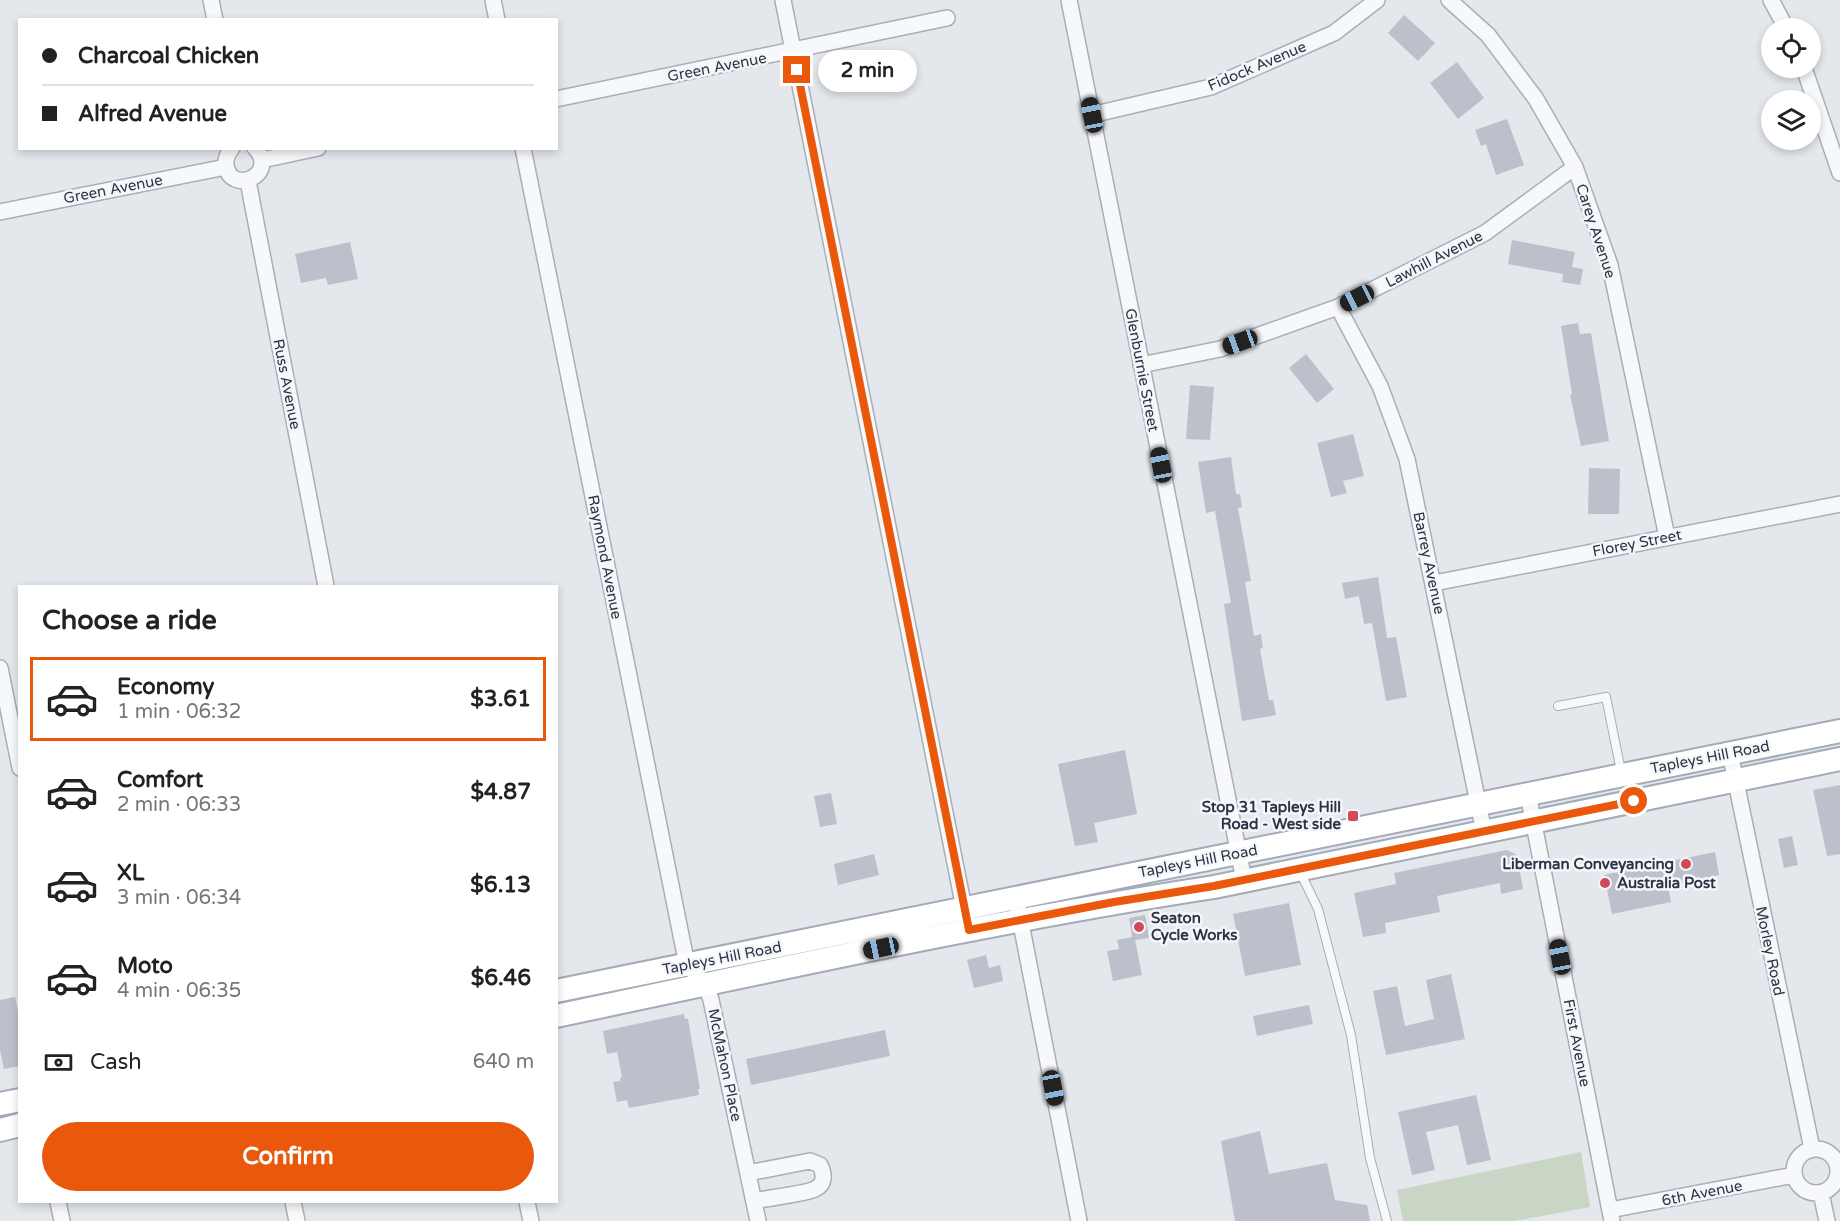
<!DOCTYPE html>
<html lang="en">
<head>
<meta charset="utf-8">
<style>
	body { margin:0; font-family:"Varela Round",sans-serif; background:#f2f2f2; color:#222; height:100vh; display:flex; flex-direction:column; font-size:22px; white-space:nowrap }
	* { box-sizing:border-box; margin:0 }
	p { font-size:20px; color:#767676 }
	.icon { flex:none; width:33px; height:33px; fill:none; stroke:currentColor; stroke-width:2; stroke-linecap:round; stroke-linejoin:round }
	.map { position:relative; flex:1; overflow:hidden }
	.side { position:absolute; left:18px; top:585px; width:540px; height:618px; display:flex; flex-direction:column; background:#fff; border-radius:0px; box-shadow:0 3px 9px #0003 }
	.side>* { flex:none }
	.banner { position:absolute; left:18px; top:18px; width:540px; height:132px; border-radius:0px; box-shadow:0 3px 9px #0003; display:grid; align-content:center; height:132px; padding:0 24px; background:#fff }
	.controls { position:absolute; left:1761px; top:18px; display:grid; gap:12px }
	.controls a { display:grid; place-items:center; width:60px; height:60px; border-radius:50%; background:#fff; box-shadow:0 3px 9px #0003; font-size:30px }
	.end { position:absolute; width:27px; height:27px; margin:-14px; border:8px solid #ea580c; background:#fff; box-shadow:0 0 0 3px #fff }
	.from { border-radius:50% }
	.bubble { position:absolute; height:42px; border-radius:21px; background:#fff; box-shadow:0 3px 9px #0003; font-size:20px; font-weight:700; line-height:42px; text-align:center }
	.car { position:absolute; width:18px; height:36px; margin:-18px -9px; border-radius:8px; box-shadow:0 0 4px 2px #0007; background:linear-gradient(#222 24%,#8ab4d8 0 40%,#222 0 76%,#8ab4d8 0 86%,#222 0) }
	.banner b { display:flex; align-items:center; gap:21px; height:57px; font-size:22px }
	.banner b+b { border-top:2px solid #e0e0e0 }
	.banner i { width:15px; height:15px; background:#222 }
	ul { padding:0; list-style:none }
	li { display:flex; align-items:center; gap:18px; height:84px; margin:0 12px 9px; padding:0 12px; border:3px solid transparent; border-radius:0px }
	li div { flex:1 }
	li b { display:block; font-size:22px }
	li em { font-style:normal; font-weight:700 }
	li.active { border-color:#ea580c }
	li>.icon { width:54px; height:54px; stroke-width:1.5 }
	h2 { padding:0 24px; font-size:27px; line-height:72px }
	.pay { display:flex; align-items:center; gap:15px; height:66px; padding:0 24px; font-size:22px }
	.pay p { margin-inline-start:auto }
	.button { display:flex; gap:12px; margin-top:auto; padding:12px 24px }
	.button a { flex:1; height:69px; border-radius:36px; background:#ea580c; color:#fff; font-size:24px; font-weight:700; line-height:69px; text-align:center }
	.map>svg:first-child { display:block }
</style>
</head>
<body>
<div class="map">
<svg width="1840" height="1221" viewBox="0 0 1840 1221">
	<rect width="100%" height="100%" fill="#e4e7ec"/>
	<!-- green -->
	<path fill="#c9d6c5" d="M1581,1152L1590,1207L1514,1221H1403L1397,1190Z"/>
	<!-- building -->
	<path fill="#bbc0ca" d="M1404,15L1435,43L1418,61L1388,33Z
		M1457,62L1484,98L1458,119L1430,83Z
		M1507,119L1524,165L1496,175L1486,144L1481,146L1475,130Z
		M1512,240L1575,252L1572,267L1583,269L1580,285L1562,282L1563,274L1508,264Z
		M350,242L358,279L328,285L326,278L301,283L295,254Z
		M1578,323L1580,334L1591,333L1609,441L1581,446L1570,395L1572,394L1561,326Z
		M1306,354L1334,389L1317,403L1289,368Z
		M1190,385L1214,387L1210,440L1186,439Z
		M1353,434L1364,476L1343,481L1347,493L1331,497L1317,443Z
		M1231,457L1236,494H1240L1242,507L1238,508L1251,581L1245,582L1254,636L1261,634L1263,648L1260,649L1269,700H1273L1276,715L1242,721L1224,604L1231,603L1215,511L1206,513L1198,462Z
		M1589,468L1620,469L1619,514H1588Z
		M1378,577L1387,638L1396,637L1407,697L1386,701L1372,623L1364,624L1359,596L1345,599L1342,583Z
		M1125,750L1137,814L1094,823L1098,842L1075,846L1058,764Z
		M1840,785V854L1827,856L1813,790Z
		M831,793L837,824L820,827L814,796Z
		M1792,836L1798,865L1784,868L1778,839Z
		M1507,850L1517,855L1523,889L1501,894L1500,883L1437,896L1440,912L1385,923L1386,933L1363,937L1354,893L1396,884L1394,873Z
		M1715,852L1719,875L1668,886L1671,902L1612,914L1604,875Z
		M874,854L879,875L838,885L834,864Z
		M1289,903L1301,965L1245,976L1233,914Z
		M1145,915L1149,938L1135,940L1142,975L1113,981L1107,951L1119,949L1117,940L1132,937L1129,918Z
		M986,955L989,968L1000,965L1003,981L974,988L967,960Z
		M1451,974L1465,1039L1386,1055L1373,991L1397,986L1405,1026L1434,1019L1426,980Z
		M15,997L20,1021V1066L4,1069L0,1050V1000Z
		M1309,1005L1313,1024L1257,1036L1253,1016Z
		M684,1014L685,1019H688L700,1089H698L699,1095L629,1108L627,1100L617,1102L613,1082L620,1081V1078L622,1077L617,1052L607,1054L603,1031Z
		M885,1030L890,1056L751,1085L746,1059Z
		M1476,1095L1491,1160L1467,1165L1458,1125L1426,1132L1435,1170L1412,1175L1398,1112Z
		M1260,1131L1269,1174L1327,1163L1335,1200L1367,1205L1370,1221H1235L1221,1141Z"/>
	<g fill="none" stroke-linecap="round" stroke-linejoin="round">
		<defs>
			<path id="lane" d="M1558,706L1606,697L1621,771
				M1300,872L1318,909L1351,1035L1370,1158L1387,1221"/>
			<path id="street" d="M211,0L215,20
				M493,0L497,20
				M783,0L966,918
				M1069,0L1244,880
				M1449,0L1488,35L1536,99L1575,167L1610,265L1667,537
				M1771,0L1786,28
				M1804,68L1840,173
				M556,99L947,18
				M1091,115L1211,87L1334,33L1377,0
				M232,148C228,153 225,158 226,165C230,196 280,175 255,148
				M523,148L687,965L706,984L711,1000L758,1221
				M262,160L318,148
				M248,181L326,586
				M0,212L226,167
				M1338,307L1380,386L1407,459L1484,832
				M1141,365L1220,349L1338,307L1485,233L1575,167
				M1434,583L1840,504
				M0,668L20,768
				M1730,753L1812,1149
				M1528,794L1612,1221
				M1016,898L1079,1221
				M1794 1171a22 22 0 1 1 44 0a22 22 0 1 1-44 0Z
				M748,1173L810,1161L820,1165C824,1173 826,1184 815,1189C805,1194 767,1198 754,1201
				M1821,1193L1827,1221
				M58,1202L62,1221
				M293,1202L297,1221
				M527,1202L531,1221
				M1610,1210L1794,1175"/>
			<path id="primary" d="M556,991L1840,731
				M556,1016C775,970 993,921 1214,887L1840,759
				M0,1104L20,1100
				M0,1130L20,1125"/>
		</defs>
		<!-- lane casing -->
		<use href="#lane" stroke="#a9aeb7" stroke-width="10"/>
		<!-- street casing -->
		<use href="#street" stroke="#a9aeb7" stroke-width="18"/>
		<!-- primary casing -->
		<use href="#primary" stroke="#a3abb8" stroke-width="26"/>
		<!-- lane -->
		<use href="#lane" stroke="#f7f8fa" stroke-width="8"/>
		<!-- street -->
		<use href="#street" stroke="#f7f8fa" stroke-width="15"/>
		<!-- primary -->
		<use href="#primary" stroke="#fff" stroke-width="22"/>
	</g>
	<g fill="none" stroke-linecap="round" stroke-linejoin="round">
		<!-- route -->
		<path stroke="#ea580c" stroke-width="8" d="M797,70L969,930L1114,902L1214,886L1634,801"/>
	</g>
	<!-- markers -->
	<g fill="#d1495b" stroke="#f4f6f9" stroke-width="2">
		<rect x="1347" y="810" width="12" height="12" rx="3"/>
		<circle cx="1686" cy="864" r="6"/>
		<circle cx="1605" cy="883" r="6"/>
		<circle cx="1139" cy="927" r="6"/>
	</g>
	<g text-anchor="middle" stroke-width="5" stroke-linejoin="round" paint-order="stroke">
		<!-- street labels -->
		<g font-size="15" fill="#2b3445" stroke="#f4f6f9">
			<text transform="translate(1257 66) rotate(-23)" y="5">Fidock Avenue</text>
			<text transform="translate(717 67) rotate(-11)" y="5">Green Avenue</text>
			<text transform="translate(113 189) rotate(-11)" y="5">Green Avenue</text>
			<text transform="translate(1596 231) rotate(72)" y="5">Carey Avenue</text>
			<text transform="translate(1434 259) rotate(-27)" y="5">Lawhill Avenue</text>
			<text transform="translate(1142 370) rotate(79)" y="5">Glenburnie Street</text>
			<text transform="translate(287 384) rotate(79)" y="5">Russ Avenue</text>
			<text transform="translate(1637 543) rotate(-11)" y="5">Florey Street</text>
			<text transform="translate(605 557) rotate(79)" y="5">Raymond Avenue</text>
			<text transform="translate(1429 563) rotate(78)" y="5">Barrey Avenue</text>
			<text transform="translate(1710 757) rotate(-11)" y="5">Tapleys Hill Road</text>
			<text transform="translate(1198 861) rotate(-11)" y="5">Tapleys Hill Road</text>
			<text transform="translate(1770 951) rotate(78)" y="5">Morley Road</text>
			<text transform="translate(722 958) rotate(-11)" y="5">Tapleys Hill Road</text>
			<text transform="translate(1577 1043) rotate(79)" y="5">First Avenue</text>
			<text transform="translate(725 1065) rotate(78)" y="5">McMahon Place</text>
			<text transform="translate(1702 1193) rotate(-11)" y="5">6th Avenue</text>
		</g>
		<!-- poi labels -->
		<g font-size="15" font-weight="bold" fill="#2b3445" stroke="#f4f6f9" text-anchor="end">
			<text x="1341" y="812">Stop 31 Tapleys Hill<tspan x="1341" dy="17">Road - West side</tspan></text>
			<text x="1674" y="869">Liberman Conveyancing</text>
			<text x="1617" y="888" text-anchor="start">Australia Post</text>
			<text x="1151" y="923" text-anchor="start">Seaton<tspan x="1151" dy="17">Cycle Works</tspan></text>
		</g>
	</g>
</svg>
<div class="controls">
<a><svg class="icon" aria-label="locate" viewBox="0 0 24 24"><circle cx="12" cy="12" r="6"/><path d="M12 2v4M12 18v4M2 12h4M18 12h4"/></svg></a>
<a><svg class="icon" aria-label="layers" viewBox="0 0 24 24"><path d="M12 4l9 5-9 5-9-5zM3 14l9 5 9-5"/></svg></a>
</div>
<i class="end from" style="left:1634px;top:801px"></i>
<i class="end" style="left:797px;top:70px"></i>
<div class="bubble" style="left:818px;top:50px;width:99px">2 min</div>
<i class="car" style="left:1092px;top:115px;rotate:349deg"></i>
<i class="car" style="left:1357px;top:298px;rotate:243deg"></i>
<i class="car" style="left:1240px;top:342px;rotate:250deg"></i>
<i class="car" style="left:1161px;top:465px;rotate:349deg"></i>
<i class="car" style="left:881px;top:948px;rotate:258deg"></i>
<i class="car" style="left:1560px;top:957px;rotate:349deg"></i>
<i class="car" style="left:1053px;top:1088px;rotate:169deg"></i>
<div class="banner">
<b><i class="from"></i>Charcoal Chicken</b>
<b><i></i>Alfred Avenue</b>
</div>
<section class="side">
<h2>Choose a ride</h2>
<ul>
<li class="active"><svg class="icon" aria-label="car" viewBox="0 0 24 24"><path d="M5 17H2v-5l4-1 3-4h7l3 4 3 1v5h-3M9 17h6M6 11h13"/><circle cx="7" cy="17" r="2"/><circle cx="17" cy="17" r="2"/></svg><div><b>Economy</b><p>1 min · 06:32</p></div><em>$3.61</em></li>
<li><svg class="icon" aria-label="car" viewBox="0 0 24 24"><path d="M5 17H2v-5l4-1 3-4h7l3 4 3 1v5h-3M9 17h6M6 11h13"/><circle cx="7" cy="17" r="2"/><circle cx="17" cy="17" r="2"/></svg><div><b>Comfort</b><p>2 min · 06:33</p></div><em>$4.87</em></li>
<li><svg class="icon" aria-label="car" viewBox="0 0 24 24"><path d="M5 17H2v-5l4-1 3-4h7l3 4 3 1v5h-3M9 17h6M6 11h13"/><circle cx="7" cy="17" r="2"/><circle cx="17" cy="17" r="2"/></svg><div><b>XL</b><p>3 min · 06:34</p></div><em>$6.13</em></li>
<li><svg class="icon" aria-label="car" viewBox="0 0 24 24"><path d="M5 17H2v-5l4-1 3-4h7l3 4 3 1v5h-3M9 17h6M6 11h13"/><circle cx="7" cy="17" r="2"/><circle cx="17" cy="17" r="2"/></svg><div><b>Moto</b><p>4 min · 06:35</p></div><em>$6.46</em></li>
</ul>
<div class="pay"><svg class="icon" aria-label="cash" viewBox="0 0 24 24"><path d="M3 7h18v10H3z"/><circle cx="12" cy="12" r="2"/></svg>Cash<p>640 m</p></div>
<div class="button"><a>Confirm</a></div>
</section>
</div>
</body>
</html>
